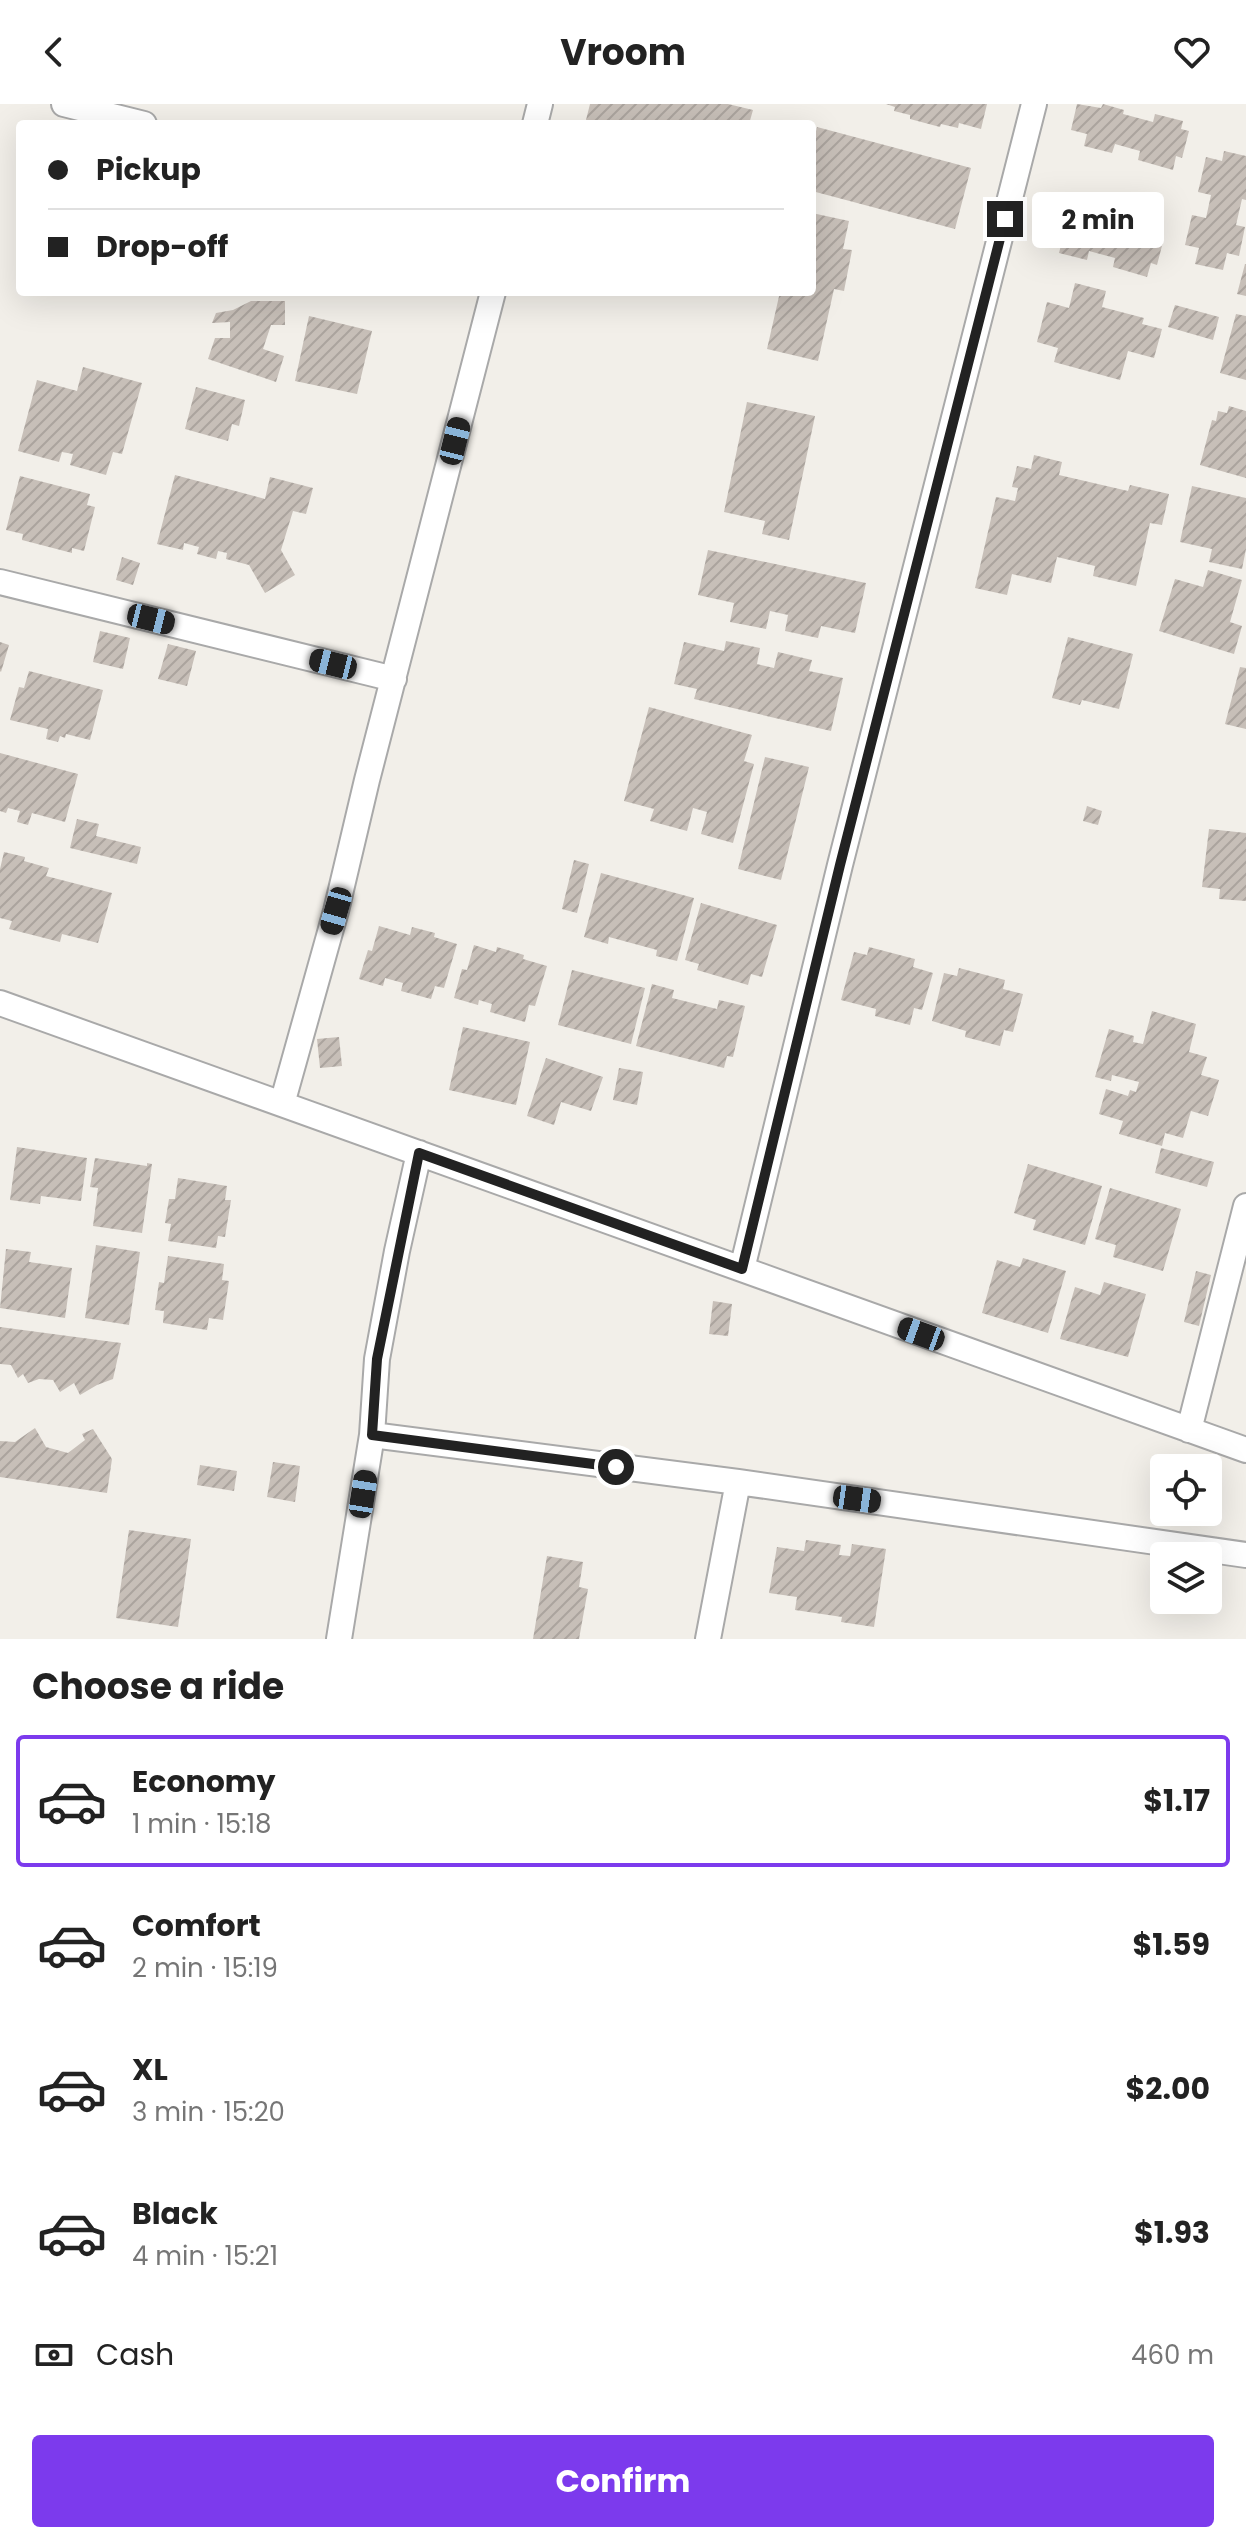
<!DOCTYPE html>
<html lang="en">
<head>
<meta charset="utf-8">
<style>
	body { margin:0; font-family:Poppins,sans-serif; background:#f2f2f2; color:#222; height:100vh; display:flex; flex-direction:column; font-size:30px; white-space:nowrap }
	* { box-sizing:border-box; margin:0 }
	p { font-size:26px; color:#767676 }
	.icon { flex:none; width:44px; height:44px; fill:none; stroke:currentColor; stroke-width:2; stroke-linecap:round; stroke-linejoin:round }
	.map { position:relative; height:1535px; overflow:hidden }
	.details { display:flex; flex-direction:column; background:#fff; flex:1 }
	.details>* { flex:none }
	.guide { position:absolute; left:16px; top:16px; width:800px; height:176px; border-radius:8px; box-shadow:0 8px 32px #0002; display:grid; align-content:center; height:176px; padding:0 32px; background:#fff }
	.fabs { position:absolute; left:1150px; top:1350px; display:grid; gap:16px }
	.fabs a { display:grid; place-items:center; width:72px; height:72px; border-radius:8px; background:#fff; box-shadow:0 8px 32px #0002; font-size:40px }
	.end { position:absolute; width:36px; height:36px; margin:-18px; border:10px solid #222; background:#fff; box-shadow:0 0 0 4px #fff }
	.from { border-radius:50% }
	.bubble { position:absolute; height:56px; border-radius:8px; background:#fff; box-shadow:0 8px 32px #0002; font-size:26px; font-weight:700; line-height:56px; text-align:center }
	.car { position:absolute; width:24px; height:48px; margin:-24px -12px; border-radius:10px; box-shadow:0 0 6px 2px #0007; background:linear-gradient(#222 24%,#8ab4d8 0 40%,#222 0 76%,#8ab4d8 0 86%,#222 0) }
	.guide b { display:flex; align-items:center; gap:28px; height:76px; font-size:30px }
	.guide b+b { border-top:2px solid #e0e0e0 }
	.guide i { width:20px; height:20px; background:#222 }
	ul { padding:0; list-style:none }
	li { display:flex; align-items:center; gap:24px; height:132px; margin:0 16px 12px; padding:0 16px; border:4px solid transparent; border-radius:8px }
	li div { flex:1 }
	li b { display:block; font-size:30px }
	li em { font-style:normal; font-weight:700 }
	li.current { border-color:#7c3aed }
	li>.icon { width:72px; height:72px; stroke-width:1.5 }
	h2 { padding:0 32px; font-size:36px; line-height:96px }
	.pay { display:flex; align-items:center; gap:20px; height:88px; padding:0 32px; font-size:30px }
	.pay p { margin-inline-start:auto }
	.cta { display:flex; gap:16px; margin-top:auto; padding:16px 32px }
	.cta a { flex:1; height:92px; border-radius:8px; background:#7c3aed; color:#fff; font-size:32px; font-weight:700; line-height:92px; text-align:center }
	header { display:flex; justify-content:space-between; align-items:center; height:104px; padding:0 32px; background:#fff; font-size:36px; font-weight:700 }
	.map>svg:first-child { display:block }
</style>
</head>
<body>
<header><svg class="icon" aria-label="back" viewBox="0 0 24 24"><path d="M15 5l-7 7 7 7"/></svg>Vroom<svg class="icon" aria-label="heart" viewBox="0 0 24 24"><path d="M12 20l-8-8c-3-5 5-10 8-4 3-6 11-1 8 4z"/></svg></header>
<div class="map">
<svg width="1246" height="1535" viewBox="0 0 1246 1535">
	<defs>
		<pattern id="building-hatch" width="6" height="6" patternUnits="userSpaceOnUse" patternTransform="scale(2)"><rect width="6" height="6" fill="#c7bfb8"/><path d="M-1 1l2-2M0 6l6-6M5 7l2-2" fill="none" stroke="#aba49e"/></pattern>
	</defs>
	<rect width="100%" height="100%" fill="#f2efe9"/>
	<!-- building -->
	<path fill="url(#building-hatch)" d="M590,0H728L753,6L749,20H585Z
		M886,0H987L981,25L959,19L958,24L941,20L940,23L910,15V11L894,7L895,3Z
		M1077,0L1101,4L1103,0L1124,6L1123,10L1153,18L1155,10L1183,17L1181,25L1189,27L1182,54L1176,52L1173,66L1138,56L1140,47L1115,40L1112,49L1084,42L1087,30L1071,26Z
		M817,23L971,64L955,125L812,87V44Z
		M1224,47L1246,52V96L1242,95L1236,121L1245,123L1239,152L1227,149L1223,166L1195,160L1199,144L1185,141L1192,111L1206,114L1211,91L1198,88L1206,53L1222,57Z
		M1071,95L1101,103L1098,117L1120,123L1124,110L1158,120L1154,135L1163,138L1157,161L1151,159L1147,173L1113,163L1115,154L1089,147L1087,156L1059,149L1062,137L1045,133L1052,105L1068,109Z
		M812,109L849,117L843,145L852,146L844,187L834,185L818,257L767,245L780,188H812Z
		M1245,160H1246V192L1237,190Z
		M1075,179L1106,187L1102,203L1144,214L1142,220L1162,225L1154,254L1128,247L1120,276L1054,258L1058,244L1037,238L1047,198L1069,204Z
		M251,197H285V221H271L263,245L284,252L276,278L208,255L215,234H230V218L212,219L216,209L233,206Z
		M1175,201L1219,213L1213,236L1168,223Z
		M1236,210L1246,212V276L1220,269Z
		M309,212L372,227L357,290L295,277Z
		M83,263L142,279L122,350L113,348L106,371L70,361L73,350L62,348L59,358L18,347L37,276L77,287Z
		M196,283L245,296L239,322L232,320L228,337L185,325Z
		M747,298L815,312L789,436L762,430L765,417L724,408Z
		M1229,302L1246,307V374L1200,361L1212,316L1216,317L1218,307L1227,309Z
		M1034,351L1062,358L1059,371L1128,387L1130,381L1169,390L1162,421L1150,419L1136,482L1093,472L1095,462L1057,453L1051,479L1012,470L1007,491L975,484L996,393L1015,397L1018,384L1012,383L1017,362L1031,365Z
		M175,371L265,395L270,373L313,384L306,410L293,407L281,446L295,471L265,489L249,461L226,455L227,449L218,447L216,455L197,450L199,443L184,439L183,446L157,440Z
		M20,372L90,390L87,401L95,403L84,447L72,444V449L22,436L23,430L6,426Z
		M1192,382L1246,394V445L1242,465L1209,458L1212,445L1180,438Z
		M708,446L866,479L855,529L821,522L818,534L785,527L788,511L770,507L766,525L730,518L734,499L698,491Z
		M122,453L140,459L133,481L116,476Z
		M1208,466L1242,476L1230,518L1242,522L1234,550L1159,527L1175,475L1203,483Z
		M100,527L130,534L123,565L93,558Z
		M1068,533L1133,550L1119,605L1082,596L1080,601L1052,594Z
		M726,537L760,544L757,560L774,564L778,548L812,556L809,567L843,574L831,627L694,595L697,585L674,580L684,538L724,547Z
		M0,538L9,541L1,568L0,567Z
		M168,540L196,547L187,582L158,575Z
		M1240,563L1246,564V625L1225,620Z
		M29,567L103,586L90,636L66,630L65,634L60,632L58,638L46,635L48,625L10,616L19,583L24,584Z
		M649,603L752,631L744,657L754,660L733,739L701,730L707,708L693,704L687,727L650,717L654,705L624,697Z
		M0,649L78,670L65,718L32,709L28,721L17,718L20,707L8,704L6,709L0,707Z
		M765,653L809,663L781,776L738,765Z
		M1087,702L1102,707L1098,721L1083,717Z
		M77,715L99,720L96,732L141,743L137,760L70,744Z
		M1209,725L1246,729V797L1219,795L1220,785L1202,783Z
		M4,748L25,753L24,757L49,764L46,772L112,789L98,839L62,830L60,838L9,825L12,817L0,814V765Z
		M574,756L589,760L577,809L562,805Z
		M601,769L694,794L677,857L656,852L657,846L609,833L608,840L584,833Z
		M701,799L777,821L762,873L751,870L748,881L697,866L699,860L685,856Z
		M379,822L410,831L412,823L435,829L434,833L457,840L444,884L435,882L431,895L401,887L403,879L385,874L383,882L359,875L368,846L372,847Z
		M474,841L496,848L497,843L524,851L523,855L547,862L535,902L529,901L525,918L490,908L492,900L479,896L478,901L454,894L462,865L467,866Z
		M869,843L915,855L913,863L933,869L922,906L914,904L910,921L875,912L876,905L841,896L854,848L867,851Z
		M959,864L1005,876L1003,885L1023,890L1013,928L1004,926L1000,942L965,933L966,927L932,917L944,869L957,872Z
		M572,866L645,884L631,940L558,921Z
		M652,880L674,886L672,894L717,905L719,896L745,902L733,953L727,952L724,964L636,942Z
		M1152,907L1196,920L1189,948L1207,953L1201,971L1219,976L1208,1012L1191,1007L1183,1034L1165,1029L1162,1042L1119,1030L1123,1017L1099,1010L1106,985L1128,992L1130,986L1136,988L1139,978L1112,971L1111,977L1095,973L1109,925L1134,932L1133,938L1143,940Z
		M463,923L530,938L516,1001L449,986Z
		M339,933L342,962L320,964L317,935Z
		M546,954L603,973L591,1007L561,998L554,1021L527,1012Z
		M619,964L643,968L637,1001L613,996Z
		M17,1043L87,1054L81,1097L41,1092L40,1100L10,1096Z
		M1161,1044L1214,1058L1207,1083L1155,1069Z
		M95,1054L147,1062V1059L152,1060L142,1129L93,1122L98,1084L90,1083Z
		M1028,1060L1102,1082L1085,1141L1033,1126L1036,1116L1014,1109Z
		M178,1074L227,1082L225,1096H231L225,1133L218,1132L216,1144L168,1137L171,1120L165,1119L169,1095H175Z
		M1110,1084L1181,1105L1163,1167L1113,1153L1116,1141L1095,1135Z
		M96,1141L140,1148L129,1221L85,1214Z
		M6,1145L31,1148L29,1158L72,1164L65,1214L0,1204Z
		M168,1152L224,1160L222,1176L229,1177L223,1216L209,1214L207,1226L163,1219L164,1207L155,1206L159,1178L164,1179Z
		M1023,1154L1066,1167L1048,1229L982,1209L997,1156L1020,1163Z
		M1196,1167L1211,1171L1199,1222L1184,1218Z
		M1104,1178L1146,1190L1128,1253L1060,1235L1075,1183L1100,1191Z
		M713,1197L732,1200L728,1232L709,1230Z
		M0,1223L121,1239L113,1275L97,1281L80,1291L74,1279L60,1288L53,1276L39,1275L28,1279L23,1270L18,1274L11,1261L0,1260Z
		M35,1324L46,1343L68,1349L85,1336L82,1330L93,1325L112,1355L107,1389L0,1373V1337L15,1338Z
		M273,1358L300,1362L295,1398L267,1393Z
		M200,1361L237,1367L234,1387L197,1381Z
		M129,1426L191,1435L178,1523L116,1514Z
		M806,1436L841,1441L839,1451L850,1452L852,1440L886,1445L874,1523L841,1518L842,1513L795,1506L797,1493L769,1489L777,1443L804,1447Z
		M547,1452L583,1458L579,1483L588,1485L579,1535H533Z"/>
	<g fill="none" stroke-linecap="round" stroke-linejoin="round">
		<defs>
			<path id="minor" d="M64,0L144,20
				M535,20L540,0
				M0,478L394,575
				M0,899L1246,1346
				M282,1000L336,807L367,676L493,188
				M742,1165L840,761L1034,0
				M1189,1326L1246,1102
				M372,1331L738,1378L1246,1451
				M339,1535L372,1331L377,1255L397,1147L419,1049
				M708,1535L738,1378"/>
		</defs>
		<!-- minor casing -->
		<use href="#minor" stroke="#a9a9a9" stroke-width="28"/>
		<!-- minor -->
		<use href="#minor" stroke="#fff" stroke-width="24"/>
	</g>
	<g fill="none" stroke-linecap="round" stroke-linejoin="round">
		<!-- route -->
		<path stroke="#222" stroke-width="10" d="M616,1363L372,1331L377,1255L419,1049L742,1165L840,761L1005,115"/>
	</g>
</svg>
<div class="fabs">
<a><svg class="icon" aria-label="locate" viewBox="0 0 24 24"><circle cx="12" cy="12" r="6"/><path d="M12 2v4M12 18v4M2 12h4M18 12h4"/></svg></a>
<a><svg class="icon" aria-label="layers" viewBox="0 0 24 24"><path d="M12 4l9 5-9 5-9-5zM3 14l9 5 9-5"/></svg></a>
</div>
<i class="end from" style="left:616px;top:1363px"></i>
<i class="end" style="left:1005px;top:115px"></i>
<div class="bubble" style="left:1032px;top:88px;width:132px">2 min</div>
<i class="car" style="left:455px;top:337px;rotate:14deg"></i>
<i class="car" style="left:151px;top:515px;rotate:104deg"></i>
<i class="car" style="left:333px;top:560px;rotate:284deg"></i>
<i class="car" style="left:336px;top:807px;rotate:196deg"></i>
<i class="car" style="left:921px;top:1230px;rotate:290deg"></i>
<i class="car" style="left:363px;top:1390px;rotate:9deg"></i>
<i class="car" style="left:857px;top:1395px;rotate:98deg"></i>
<div class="guide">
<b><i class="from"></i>Pickup</b>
<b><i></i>Drop-off</b>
</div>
</div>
<section class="details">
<h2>Choose a ride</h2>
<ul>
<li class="current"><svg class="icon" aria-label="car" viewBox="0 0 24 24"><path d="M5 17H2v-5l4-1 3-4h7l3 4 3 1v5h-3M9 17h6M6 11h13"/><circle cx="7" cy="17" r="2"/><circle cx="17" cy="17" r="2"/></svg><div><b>Economy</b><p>1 min · 15:18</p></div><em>$1.17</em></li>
<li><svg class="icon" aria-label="car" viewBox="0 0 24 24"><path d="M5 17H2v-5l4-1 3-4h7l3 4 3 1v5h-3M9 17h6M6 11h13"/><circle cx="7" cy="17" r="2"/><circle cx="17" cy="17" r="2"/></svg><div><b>Comfort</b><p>2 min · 15:19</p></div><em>$1.59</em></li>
<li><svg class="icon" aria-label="car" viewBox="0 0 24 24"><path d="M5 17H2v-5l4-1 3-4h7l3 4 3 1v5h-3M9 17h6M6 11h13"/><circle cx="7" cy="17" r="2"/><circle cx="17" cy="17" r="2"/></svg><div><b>XL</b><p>3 min · 15:20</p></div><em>$2.00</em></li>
<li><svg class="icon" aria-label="car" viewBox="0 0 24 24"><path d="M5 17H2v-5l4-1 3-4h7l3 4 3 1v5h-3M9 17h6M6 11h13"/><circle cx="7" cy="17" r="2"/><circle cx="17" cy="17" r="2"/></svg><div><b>Black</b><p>4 min · 15:21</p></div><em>$1.93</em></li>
</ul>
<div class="pay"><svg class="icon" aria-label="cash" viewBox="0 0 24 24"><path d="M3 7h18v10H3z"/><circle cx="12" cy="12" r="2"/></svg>Cash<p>460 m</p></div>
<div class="cta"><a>Confirm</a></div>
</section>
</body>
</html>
